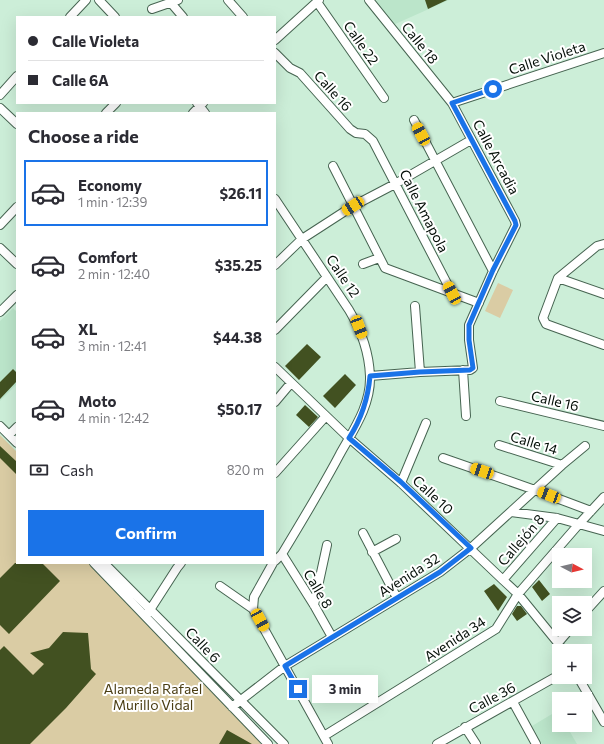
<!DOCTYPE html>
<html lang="en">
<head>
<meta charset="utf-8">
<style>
	body { margin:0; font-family:Commissioner,sans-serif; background:#f7f7f7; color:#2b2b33; height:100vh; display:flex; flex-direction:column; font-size:15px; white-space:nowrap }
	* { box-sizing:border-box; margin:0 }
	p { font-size:13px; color:#7c7c81 }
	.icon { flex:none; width:22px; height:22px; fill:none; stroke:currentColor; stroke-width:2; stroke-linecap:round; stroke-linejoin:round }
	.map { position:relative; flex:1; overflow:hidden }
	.sheet { position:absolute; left:16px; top:112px; width:260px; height:452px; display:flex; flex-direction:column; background:#fff; border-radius:0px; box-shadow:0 4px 16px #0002 }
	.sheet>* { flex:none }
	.hud { position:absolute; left:16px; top:16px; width:260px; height:88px; border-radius:0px; box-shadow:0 4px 16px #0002; display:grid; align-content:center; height:88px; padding:0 12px; background:#fff }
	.needle { width:26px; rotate:97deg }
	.tools { position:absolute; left:552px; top:548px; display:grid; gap:8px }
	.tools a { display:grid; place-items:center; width:40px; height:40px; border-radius:0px; background:#fff; box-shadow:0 4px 16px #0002; font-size:20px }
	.end { position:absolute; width:18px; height:18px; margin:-9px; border:5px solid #1a73e8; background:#fff; box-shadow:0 0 0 2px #fff }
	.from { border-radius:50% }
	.bubble { position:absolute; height:28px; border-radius:0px; background:#fff; box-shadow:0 4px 16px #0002; font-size:13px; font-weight:700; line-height:28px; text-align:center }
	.car { position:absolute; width:12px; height:24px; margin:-12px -6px; border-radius:5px; box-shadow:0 0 3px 1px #0007; background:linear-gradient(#f5c518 24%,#345 0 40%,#f5c518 0 76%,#345 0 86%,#f5c518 0) }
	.hud b { display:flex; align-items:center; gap:14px; height:38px; font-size:15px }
	.hud b+b { border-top:1px solid #e1e1e2 }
	.hud i { width:10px; height:10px; background:#2b2b33 }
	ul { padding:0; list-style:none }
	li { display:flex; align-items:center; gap:12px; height:66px; margin:0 8px 6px; padding:0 4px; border:2px solid transparent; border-radius:0px }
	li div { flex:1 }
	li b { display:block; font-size:15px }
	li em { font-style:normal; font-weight:700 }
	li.selected { border-color:#1a73e8 }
	li>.icon { width:36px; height:36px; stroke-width:1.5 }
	h2 { padding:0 12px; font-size:18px; line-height:48px }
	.pay { display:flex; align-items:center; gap:10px; height:44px; padding:0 12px; font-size:15px }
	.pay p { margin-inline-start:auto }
	.action { display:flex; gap:8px; margin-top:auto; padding:8px 12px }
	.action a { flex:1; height:46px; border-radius:0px; background:#1a73e8; color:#fff; font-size:16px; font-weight:700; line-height:46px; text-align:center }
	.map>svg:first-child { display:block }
</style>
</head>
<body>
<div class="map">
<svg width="604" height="744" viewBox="0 0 604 744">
	<rect width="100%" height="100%" fill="#cceed8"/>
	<!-- built -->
	<path fill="#bbe5ca" d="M375,0H449L393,25Z
		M13,308L17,312V384L0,401V321Z
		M557,711L559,713V725H566L577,744H542L532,726Z"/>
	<!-- green -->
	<path fill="#dacca4" d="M498,283L513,290L500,318L485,311Z
		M0,435L17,452V563H90L261,742L260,744H0Z"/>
	<!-- building -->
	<path fill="#425121" d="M425,0H447L428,9Z
		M307,344L321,357L299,380L285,366Z
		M13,369L17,373V381L0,399V382Z
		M345,374L356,385L335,408L323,396Z
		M305,405L318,417L309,427L296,415Z
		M0,446L17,462V475L0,458Z
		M15,563H42L60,581L9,634L0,625V578Z
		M539,580L550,594L542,601L532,587Z
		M494,584L507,597L498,611L484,591Z
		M517,606H521L527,614L517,621L512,614Z
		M63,632L88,633L91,669L96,674L66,708L30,744H0V650L4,646L33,675L44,664L30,653L49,648Z
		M227,730L252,744H219Z"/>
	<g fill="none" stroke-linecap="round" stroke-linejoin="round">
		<defs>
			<path id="street" d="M99,0L115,17
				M228,0L243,17
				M369,0L452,103L515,221L516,225L493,271L469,325V340L473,368L470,370L420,372L370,376
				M317,2L384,98
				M171,3L183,17
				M152,9L178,0
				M70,17L86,0
				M275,40L319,0
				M275,53L290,68L300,73L350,129L356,133L365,134L373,141L452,293
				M0,95L17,76
				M197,103L205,113
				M452,103L604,53
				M0,108L17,124
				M106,113L116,103
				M193,113L203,103
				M414,120L493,271
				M333,166L385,268L479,303
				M275,199L349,310C361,330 369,351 370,376C371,405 354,429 340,454C322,488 302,521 282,554L275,561
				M0,225L17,207
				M604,244L597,246L558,278L543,318L546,324L604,345
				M0,248L17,264
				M363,264L379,258
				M275,265L302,239L353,206L395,184L471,140
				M558,278L604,294
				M415,306L420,372
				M0,312L17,295
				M275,330L327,277
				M275,367L349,438L401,483L503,580L518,594L558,643L563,651
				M463,370L466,416
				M500,401L604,426
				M275,402L291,383
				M0,426L17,443
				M9,435L17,427
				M499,445L562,465
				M443,458L535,490L591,511
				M275,473L326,416
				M401,483L426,423
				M511,512L557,518L604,531
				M363,533L397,598
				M372,552L396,539
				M282,554L314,605L332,637
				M94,563L268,744
				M104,563L284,744
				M503,580L557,518
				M220,586L253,609L328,744
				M314,605L327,545
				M253,609L254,597L273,563
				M585,612L604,591
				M148,613L177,568L181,563
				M558,643L570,629
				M578,677L604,722
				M513,702L536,744
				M232,707L285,666L440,572L471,548L562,465L585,446
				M465,727L476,744
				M324,736L496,629L518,594L579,524L604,497
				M437,744L559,675"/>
		</defs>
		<!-- street casing -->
		<use href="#street" stroke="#466451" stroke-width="10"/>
		<!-- street -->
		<use href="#street" stroke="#fff" stroke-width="8"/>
	</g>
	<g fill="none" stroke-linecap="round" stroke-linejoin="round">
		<!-- route -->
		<path stroke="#1a73e8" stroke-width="5" d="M298,689L285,666L440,572L471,548L401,482L349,438C362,418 368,399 370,376L420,372L470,370L473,368L469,340V325L493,270L516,225L515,221L452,103L493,89"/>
	</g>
	<g text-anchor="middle" stroke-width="4" stroke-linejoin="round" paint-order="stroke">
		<!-- street labels -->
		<g font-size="14" fill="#040e07" stroke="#fff">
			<text transform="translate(361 43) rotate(55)" y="5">Calle 22</text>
			<text transform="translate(420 43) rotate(51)" y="5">Calle 18</text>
			<text transform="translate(547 58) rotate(-18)" y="5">Calle Violeta</text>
			<text transform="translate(333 91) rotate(48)" y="5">Calle 16</text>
			<text transform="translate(496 157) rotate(62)" y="5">Calle Arcadia</text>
			<text transform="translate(424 211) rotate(63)" y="5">Calle Amapola</text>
			<text transform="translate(343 276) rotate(56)" y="5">Calle 12</text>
			<text transform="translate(555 401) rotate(13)" y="5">Calle 16</text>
			<text transform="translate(534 443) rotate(17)" y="5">Calle 14</text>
			<text transform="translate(433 495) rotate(43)" y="5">Calle 10</text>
			<text transform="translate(521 540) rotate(-49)" y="5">Callejón 8</text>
			<text transform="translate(409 575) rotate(-32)" y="5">Avenida 32</text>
			<text transform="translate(318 589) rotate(59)" y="5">Calle 8</text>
			<text transform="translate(455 639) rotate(-33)" y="5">Avenida 34</text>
			<text transform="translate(203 645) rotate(46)" y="5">Calle 6</text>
			<text transform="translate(492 698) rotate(-28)" y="5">Calle 36</text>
		</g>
		<!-- park labels -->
		<g font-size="14" fill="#4a3d13" stroke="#fff">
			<text x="153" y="694">Alameda Rafael<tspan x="153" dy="16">Murillo Vidal</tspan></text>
		</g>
	</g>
</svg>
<div class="tools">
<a><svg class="needle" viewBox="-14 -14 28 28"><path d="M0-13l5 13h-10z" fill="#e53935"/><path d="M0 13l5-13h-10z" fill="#7c7c81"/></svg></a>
<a><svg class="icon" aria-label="layers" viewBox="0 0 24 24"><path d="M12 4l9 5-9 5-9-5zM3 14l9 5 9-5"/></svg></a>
<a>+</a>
<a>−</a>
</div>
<i class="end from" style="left:493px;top:89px"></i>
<i class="end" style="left:298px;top:689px"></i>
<div class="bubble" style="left:312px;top:675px;width:66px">3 min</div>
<i class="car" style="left:421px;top:134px;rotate:332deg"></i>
<i class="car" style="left:353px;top:206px;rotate:237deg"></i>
<i class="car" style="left:452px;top:293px;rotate:332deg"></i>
<i class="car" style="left:359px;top:327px;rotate:159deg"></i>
<i class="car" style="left:482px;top:471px;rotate:289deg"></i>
<i class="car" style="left:549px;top:495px;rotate:291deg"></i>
<i class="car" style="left:260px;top:620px;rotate:151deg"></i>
<div class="hud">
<b><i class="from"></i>Calle Violeta</b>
<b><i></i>Calle 6A</b>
</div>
<section class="sheet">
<h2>Choose a ride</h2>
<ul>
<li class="selected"><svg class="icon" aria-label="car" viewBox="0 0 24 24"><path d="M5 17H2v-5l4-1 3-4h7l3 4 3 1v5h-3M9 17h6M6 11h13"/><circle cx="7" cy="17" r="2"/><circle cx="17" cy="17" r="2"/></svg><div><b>Economy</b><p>1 min · 12:39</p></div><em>$26.11</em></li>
<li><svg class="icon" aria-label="car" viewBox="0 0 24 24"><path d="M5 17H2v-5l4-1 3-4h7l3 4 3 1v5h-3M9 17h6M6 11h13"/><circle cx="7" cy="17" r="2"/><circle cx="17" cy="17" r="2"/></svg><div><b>Comfort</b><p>2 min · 12:40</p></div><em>$35.25</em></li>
<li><svg class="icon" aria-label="car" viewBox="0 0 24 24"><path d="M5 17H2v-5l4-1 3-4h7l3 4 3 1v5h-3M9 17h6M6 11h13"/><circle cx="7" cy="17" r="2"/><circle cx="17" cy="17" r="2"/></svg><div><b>XL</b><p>3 min · 12:41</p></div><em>$44.38</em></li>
<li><svg class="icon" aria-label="car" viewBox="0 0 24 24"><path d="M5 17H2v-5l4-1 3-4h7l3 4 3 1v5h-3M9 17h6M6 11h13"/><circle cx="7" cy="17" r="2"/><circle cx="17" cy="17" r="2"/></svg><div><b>Moto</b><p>4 min · 12:42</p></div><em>$50.17</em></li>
</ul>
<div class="pay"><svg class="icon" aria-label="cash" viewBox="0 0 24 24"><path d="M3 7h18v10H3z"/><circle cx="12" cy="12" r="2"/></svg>Cash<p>820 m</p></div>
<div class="action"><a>Confirm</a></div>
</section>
</div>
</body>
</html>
